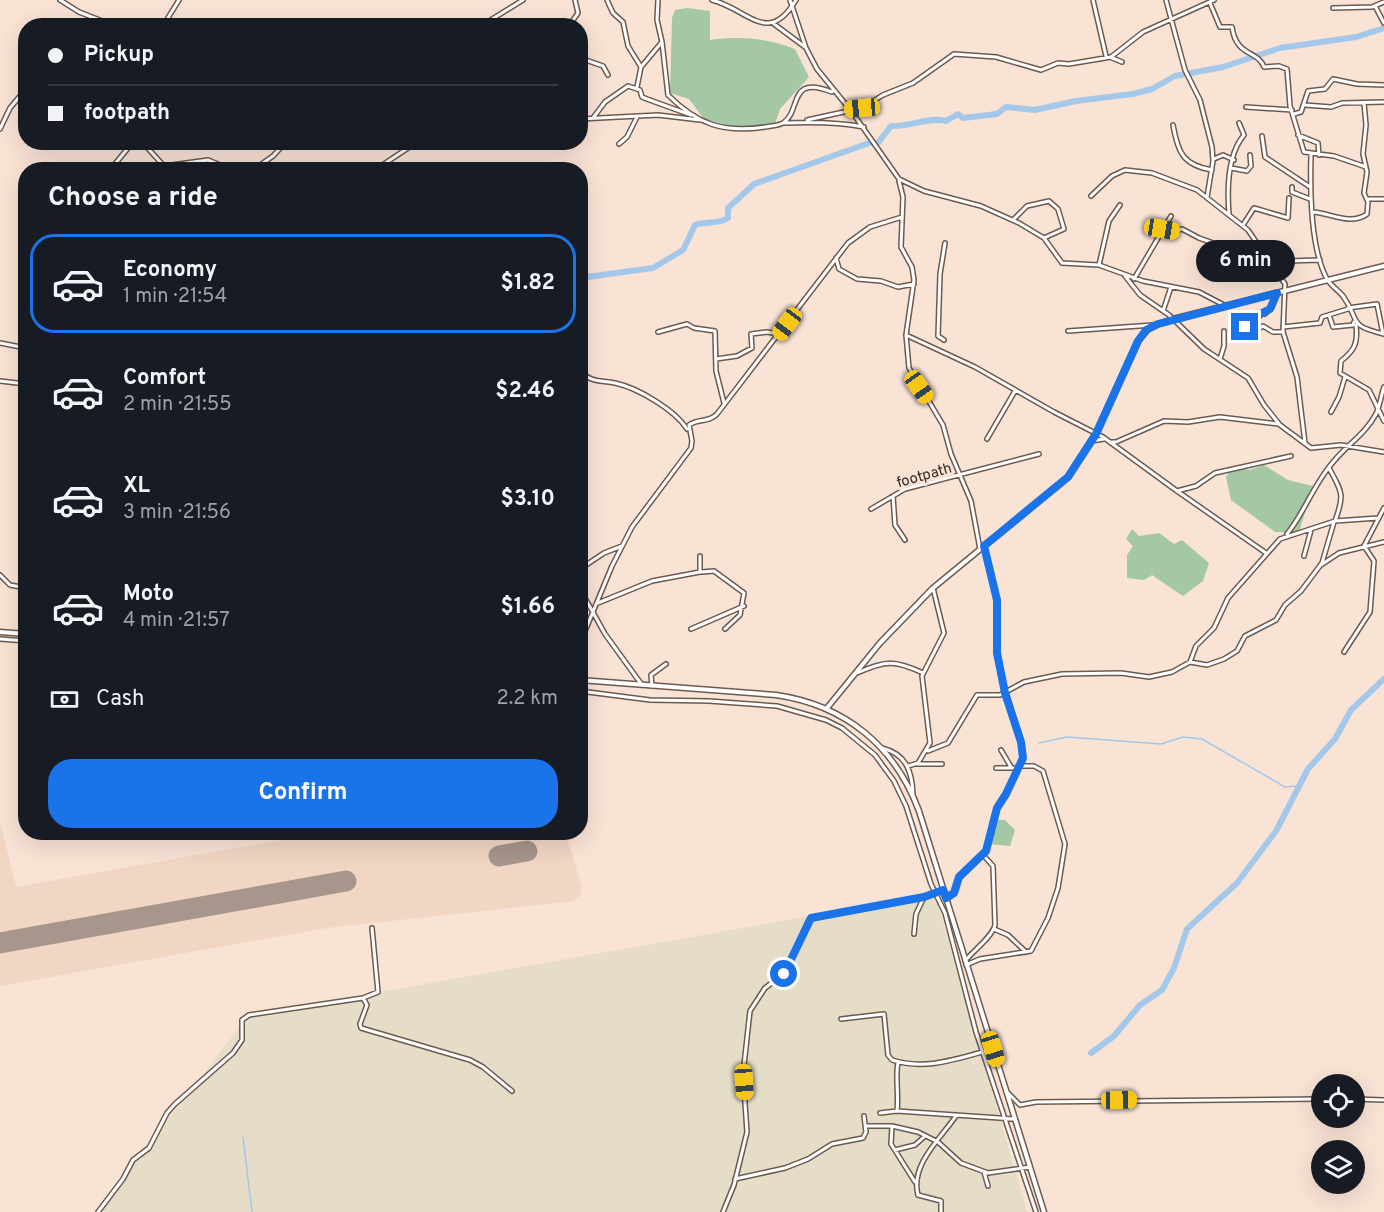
<!DOCTYPE html>
<html lang="en">
<head>
<meta charset="utf-8">
<style>
	body { margin:0; font-family:Overpass,sans-serif; background:#20242c; color:#f1f3f6; height:100vh; display:flex; flex-direction:column; font-size:22px; white-space:nowrap }
	* { box-sizing:border-box; margin:0 }
	p { font-size:20px; color:#9ea1a6 }
	.icon { flex:none; width:33px; height:33px; fill:none; stroke:currentColor; stroke-width:2; stroke-linecap:round; stroke-linejoin:round }
	.map { position:relative; flex:1; overflow:hidden }
	.side { position:absolute; left:18px; top:162px; width:570px; height:678px; display:flex; flex-direction:column; background:#171b24; border-radius:24px; box-shadow:0 6px 24px #0002 }
	.side>* { flex:none }
	.banner { position:absolute; left:18px; top:18px; width:570px; height:132px; border-radius:24px; box-shadow:0 6px 24px #0002; display:grid; align-content:center; height:132px; padding:0 30px; background:#171b24 }
	.buttons { position:absolute; left:1311px; top:1074px; display:grid; gap:12px }
	.buttons a { display:grid; place-items:center; width:54px; height:54px; border-radius:50%; background:#171b24; box-shadow:0 6px 24px #0002; font-size:30px }
	.end { position:absolute; width:27px; height:27px; margin:-14px; border:8px solid #1a73e8; background:#fff; box-shadow:0 0 0 3px #fff }
	.from { border-radius:50% }
	.bubble { position:absolute; height:42px; border-radius:21px; background:#171b24; box-shadow:0 6px 24px #0002; font-size:20px; font-weight:700; line-height:42px; text-align:center }
	.car { position:absolute; width:18px; height:36px; margin:-18px -9px; border-radius:8px; box-shadow:0 0 4px 2px #0007; background:linear-gradient(#f5c518 24%,#345 0 40%,#f5c518 0 76%,#345 0 86%,#f5c518 0) }
	.banner b { display:flex; align-items:center; gap:21px; height:57px; font-size:22px }
	.banner b+b { border-top:2px solid #363941 }
	.banner i { width:15px; height:15px; background:#f1f3f6 }
	ul { padding:0; list-style:none }
	li { display:flex; align-items:center; gap:18px; height:99px; margin:0 12px 9px; padding:0 18px; border:3px solid transparent; border-radius:24px }
	li div { flex:1 }
	li b { display:block; font-size:22px }
	li em { font-style:normal; font-weight:700 }
	li.active { border-color:#1a73e8 }
	li>.icon { width:54px; height:54px; stroke-width:1.5 }
	h2 { padding:0 30px; font-size:27px; line-height:72px }
	.pay { display:flex; align-items:center; gap:15px; height:66px; padding:0 30px; font-size:22px }
	.pay p { margin-inline-start:auto }
	.button { display:flex; gap:12px; margin-top:auto; padding:12px 30px }
	.button a { flex:1; height:69px; border-radius:24px; background:#1a73e8; color:#fff; font-size:24px; font-weight:700; line-height:69px; text-align:center }
	.map>svg:first-child { display:block }
</style>
</head>
<body>
<div class="map">
<svg width="1384" height="1212" viewBox="0 0 1384 1212">
	<rect width="100%" height="100%" fill="#f9e3d5"/>
	<!-- industrial -->
	<path fill="#e6ddc8" d="M935,894L1027,1212H96L249,1015Z"/>
	<!-- built -->
	<path fill="#f2d6c4" d="M0,821L16,887L321,833L565,832L582,887L580,896L573,901L327,928L0,986Z"/>
	<!-- green -->
	<path fill="#a4c7a6" d="M687,8L710,11V40C739,36 767,38 795,49L809,77L780,109L775,124L744,129L704,119L689,99L670,93L672,18L675,10Z
		M1264,465L1288,480L1313,486L1299,532H1275L1231,500L1226,477L1233,467L1249,470Z
		M1132,529L1139,536L1159,533L1174,544L1182,540L1209,563L1203,581L1183,596L1152,575L1144,580L1127,578V555L1133,546L1126,539Z
		M995,820H1005L1015,830L1010,846L989,844Z"/>
	<g fill="none" stroke-linecap="round" stroke-linejoin="round">
		<!-- stream -->
		<path stroke="#a4c8ea" stroke-width="1.5" d="M1039,743L1067,737L1161,744L1183,737L1202,739L1285,787L1299,786
			M243,1137L252,1212"/>
		<!-- river -->
		<path stroke="#a4c8ea" stroke-width="6" d="M877,144L891,126C908,127 933,116 946,121L958,114L963,118L997,114L1006,107L1035,110L1076,101L1133,94L1152,89L1175,76L1223,67L1280,48L1356,37L1384,28
			M580,278L653,268L683,250L695,225C706,221 716,225 728,218V208L754,184L872,142L874,144
			M1091,1053L1114,1036L1140,1005L1162,990L1174,968L1187,929L1237,883L1276,831L1308,769L1335,739L1351,710L1384,679"/>
		<!-- runway -->
		<path stroke="#a6968c" stroke-width="21" d="M499,856L527,851
			M0,943L346,881"/>
		<defs>
			<path id="minor" d="M60,0L79,12L115,26
				M607,0L613,13L623,22L628,46L641,67
				M712,0C748,9 768,47 796,0
				M790,0L806,48L817,69L852,112L899,179L924,191L981,206L1019,223L1044,238L1062,263L1099,265L1143,281L1199,292L1226,306
				M1093,0L1106,56
				M1166,0L1185,70L1200,100L1212,147L1213,161L1207,197
				M1210,3L1220,27H1232C1236,57 1258,50 1264,67L1279,66L1287,69L1290,106L1304,152L1334,156L1366,167
				M1375,6L1384,23
				M1333,8L1372,7L1384,2
				M774,24L805,47
				M163,26L179,0
				M481,26L523,0
				M569,26L578,13L575,0
				M662,42L668,95C698,125 724,133 765,127C770,126 778,126 783,123C802,111 787,74 832,92
				M1110,57L1122,62
				M580,58L603,66L608,75
				M637,87L641,67L662,42L657,20L658,0
				M1305,105L1331,107L1342,103L1384,102
				M1246,107L1292,110
				M1294,114L1301,112L1308,91L1325,89L1333,79L1357,84L1384,85
				M593,118L605,102L628,86L640,90L642,97L647,99L691,115
				M580,119L658,115L700,120
				M807,120L862,108L883,95L913,83L954,54L996,57L1041,70L1058,63L1069,64L1111,57L1143,32L1214,0
				M785,123C810,122 838,122 864,127
				M1173,125C1178,153 1183,165 1212,170
				M0,129L10,108L26,89
				M1298,135L1318,143L1319,155
				M1262,136L1265,157L1310,187
				M142,142L164,166L208,160L220,165L222,170
				M619,144L627,137L637,117
				M1311,155C1310,190 1310,248 1327,279C1331,286 1338,290 1343,296C1361,321 1346,325 1384,334
				M1214,159L1223,155L1234,160
				M1231,168L1247,171L1251,166L1250,155
				M110,170L133,142
				M253,170L273,156L286,142
				M375,170L417,142
				M899,181L903,197L901,247L912,267L914,280L906,335L909,368L943,425L951,454L971,501L980,549
				M1292,187V192L1310,199
				M1091,196L1112,176L1125,170L1152,173L1197,190L1248,230L1285,284L1283,332L1297,377L1305,443
				M1367,199H1384
				M1313,212C1330,213 1351,226 1367,214L1368,202L1364,193L1367,172L1363,154L1366,125L1364,103
				M1229,214C1227,189 1228,154 1244,135L1239,123
				M1013,220L1027,206L1049,201L1058,209L1064,229L1044,238
				M1243,225L1254,208L1288,218L1289,198
				M1162,229L1176,231L1182,229L1199,238L1258,259L1270,254L1287,261L1320,260
				M836,258L839,269L857,279L881,281L898,287L914,284
				M1099,265L1109,221L1120,205
				M1125,276L1140,295L1169,315L1204,349L1248,378L1264,405L1280,425L1311,448L1341,445L1384,452
				M1134,279L1171,216
				M1348,308L1377,304L1383,334
				M1163,311L1171,287
				M1329,315L1333,327L1353,325L1354,322
				M1356,325C1358,343 1355,350 1341,361L1340,373L1369,390L1384,421
				M1283,327L1320,323L1322,317L1348,309
				M1068,331L1153,325
				M658,332L687,324L694,328L715,331L716,371L724,403
				M1250,334L1245,325L1252,318L1260,316L1259,313L1265,314L1272,307L1277,294
				M906,335L975,367L1054,412L1103,437L1177,491L1196,486L1215,473L1291,456
				M1249,335L1263,326L1273,332H1282
				M944,340L938,336L940,274L945,243
				M0,343L26,348
				M716,359L737,356L752,348L751,334L767,332L779,334
				M1220,359L1224,346V331
				M580,371C591,383 601,380 615,383C638,388 675,410 687,429
				M0,381L26,384
				M1331,412L1339,397L1345,377
				M987,439L1015,391
				M1091,441L1104,439
				M1111,442H1116L1164,421L1188,422L1220,417L1279,424
				M1329,468C1342,492 1345,494 1335,521
				M1177,491L1266,553
				M893,496L895,525L905,540
				M871,509L905,489L1039,454
				M1287,534C1305,512 1314,483 1334,461C1347,445 1366,433 1376,414C1380,405 1381,396 1384,387
				M1304,556L1311,530
				M1321,565L1339,553L1384,542
				M580,569L604,553L622,546
				M702,572L714,571L744,593L740,615L725,629
				M0,575L10,585L26,588
				M580,589L605,634L642,685
				M598,603L652,581L700,572V556
				M691,629L744,606
				M20,634L26,613
				M0,639L26,641
				M580,643L612,566L632,527L691,448L692,441L689,425C698,418 709,423 717,414L848,243L870,227L902,217
				M1344,652L1370,612L1374,561L1364,546L1384,508
				M1190,662L1207,665L1224,659L1237,651L1245,636L1276,620L1285,605L1301,591L1322,563L1334,522
				M857,673C886,660 895,660 923,673
				M652,686L651,675L666,664
				M580,691L650,700L709,701L777,706L826,720L842,728L875,755L894,781L906,806L931,884L945,913L976,1032L1036,1212
				M882,748C906,754 912,771 913,794
				M1001,750L1011,767
				M928,751L948,743L977,695H1000L1024,682L1062,674L1121,673L1149,677L1172,672L1190,662L1196,646L1214,628L1228,598L1280,539L1335,521L1378,518
				M916,764H942
				M908,766L918,763L930,743L922,676L944,633L933,588
				M996,768H1019
				M946,898L954,893L959,877L986,851L997,808L1006,794L1023,758L1021,742L1004,686L997,653V600L984,546
				M994,929L1008,935L1026,952
				M914,934L916,914L924,897
				M965,961C974,950 992,937 995,925L993,866L984,856
				M966,965L980,959L1031,951L1048,918L1058,888L1065,844L1043,771L1034,766H1020
				M363,998L378,992L372,928
				M841,1019L884,1014L888,1055L892,1060C926,1071 959,1058 993,1049
				M1006,1091L1020,1105L1036,1102L1322,1099
				M1354,1099L1384,1100
				M897,1111C899,1095 895,1075 898,1063
				M880,1113L897,1111L1014,1119
				M866,1126H892L918,1132L938,1142L961,1163L988,1173L1030,1167
				M892,1126L891,1144L915,1182
				M895,1150L915,1145L925,1136
				M984,1172L988,1186
				M735,1179L785,1168L808,1159L832,1144L863,1138L866,1132L864,1116
				M98,1212L123,1179L133,1160L149,1148L167,1113L175,1104L233,1053L242,1040V1020L249,1015L363,998L367,1005L360,1024L361,1028L470,1060L483,1067L512,1091
				M723,1212L734,1185L747,1132L743,1074L750,1011L765,988L784,974L809,920L814,917L924,897L943,890
				M941,1212V1201L918,1195C910,1165 940,1139 956,1116"/>
			<path id="tertiary" d="M827,708L880,643L933,588L1068,477L1096,433L1138,341L1150,327L1173,319L1384,266"/>
			<path id="secondary" d="M0,632L26,634
				M580,680L776,695C845,705 895,746 919,811L1044,1212"/>
		</defs>
		<!-- minor casing -->
		<use href="#minor" stroke="#6d5a4f" stroke-width="6"/>
		<!-- tertiary casing -->
		<use href="#tertiary" stroke="#6d5a4f" stroke-width="7"/>
		<!-- secondary casing -->
		<use href="#secondary" stroke="#6d5a4f" stroke-width="7"/>
		<!-- minor -->
		<use href="#minor" stroke="#fff" stroke-width="3"/>
		<!-- tertiary -->
		<use href="#tertiary" stroke="#fff" stroke-width="4"/>
		<!-- secondary -->
		<use href="#secondary" stroke="#fff" stroke-width="4"/>
	</g>
	<g fill="none" stroke-linecap="round" stroke-linejoin="round">
		<!-- route -->
		<path stroke="#1a73e8" stroke-width="8" d="M784,974L811,918L924,897L943,890L946,898L954,893L959,877L986,851L997,808L1006,794L1023,758L1021,742L1005,693L997,653V600L984,546L1068,477L1096,434L1138,341L1146,330L1158,324L1277,293L1270,309L1252,318L1245,327"/>
	</g>
	<g text-anchor="middle" stroke-width="6" stroke-linejoin="round" paint-order="stroke">
		<!-- street labels -->
		<g font-size="15" fill="#352d28" stroke="#f9e3d5">
			<text transform="translate(924 475) rotate(-16)" y="5">footpath</text>
		</g>
	</g>
</svg>
<div class="buttons">
<a><svg class="icon" aria-label="locate" viewBox="0 0 24 24"><circle cx="12" cy="12" r="6"/><path d="M12 2v4M12 18v4M2 12h4M18 12h4"/></svg></a>
<a><svg class="icon" aria-label="layers" viewBox="0 0 24 24"><path d="M12 4l9 5-9 5-9-5zM3 14l9 5 9-5"/></svg></a>
</div>
<i class="end from" style="left:784px;top:974px"></i>
<i class="end" style="left:1245px;top:327px"></i>
<div class="bubble" style="left:1196px;top:240px;width:99px">6 min</div>
<i class="car" style="left:862px;top:108px;rotate:265deg"></i>
<i class="car" style="left:1162px;top:229px;rotate:99deg"></i>
<i class="car" style="left:787px;top:324px;rotate:217deg"></i>
<i class="car" style="left:919px;top:387px;rotate:145deg"></i>
<i class="car" style="left:993px;top:1049px;rotate:163deg"></i>
<i class="car" style="left:744px;top:1082px;rotate:176deg"></i>
<i class="car" style="left:1119px;top:1100px;rotate:89deg"></i>
<div class="banner">
<b><i class="from"></i>Pickup</b>
<b><i></i>footpath</b>
</div>
<section class="side">
<h2>Choose a ride</h2>
<ul>
<li class="active"><svg class="icon" aria-label="car" viewBox="0 0 24 24"><path d="M5 17H2v-5l4-1 3-4h7l3 4 3 1v5h-3M9 17h6M6 11h13"/><circle cx="7" cy="17" r="2"/><circle cx="17" cy="17" r="2"/></svg><div><b>Economy</b><p>1 min · 21:54</p></div><em>$1.82</em></li>
<li><svg class="icon" aria-label="car" viewBox="0 0 24 24"><path d="M5 17H2v-5l4-1 3-4h7l3 4 3 1v5h-3M9 17h6M6 11h13"/><circle cx="7" cy="17" r="2"/><circle cx="17" cy="17" r="2"/></svg><div><b>Comfort</b><p>2 min · 21:55</p></div><em>$2.46</em></li>
<li><svg class="icon" aria-label="car" viewBox="0 0 24 24"><path d="M5 17H2v-5l4-1 3-4h7l3 4 3 1v5h-3M9 17h6M6 11h13"/><circle cx="7" cy="17" r="2"/><circle cx="17" cy="17" r="2"/></svg><div><b>XL</b><p>3 min · 21:56</p></div><em>$3.10</em></li>
<li><svg class="icon" aria-label="car" viewBox="0 0 24 24"><path d="M5 17H2v-5l4-1 3-4h7l3 4 3 1v5h-3M9 17h6M6 11h13"/><circle cx="7" cy="17" r="2"/><circle cx="17" cy="17" r="2"/></svg><div><b>Moto</b><p>4 min · 21:57</p></div><em>$1.66</em></li>
</ul>
<div class="pay"><svg class="icon" aria-label="cash" viewBox="0 0 24 24"><path d="M3 7h18v10H3z"/><circle cx="12" cy="12" r="2"/></svg>Cash<p>2.2 km</p></div>
<div class="button"><a>Confirm</a></div>
</section>
</div>
</body>
</html>
